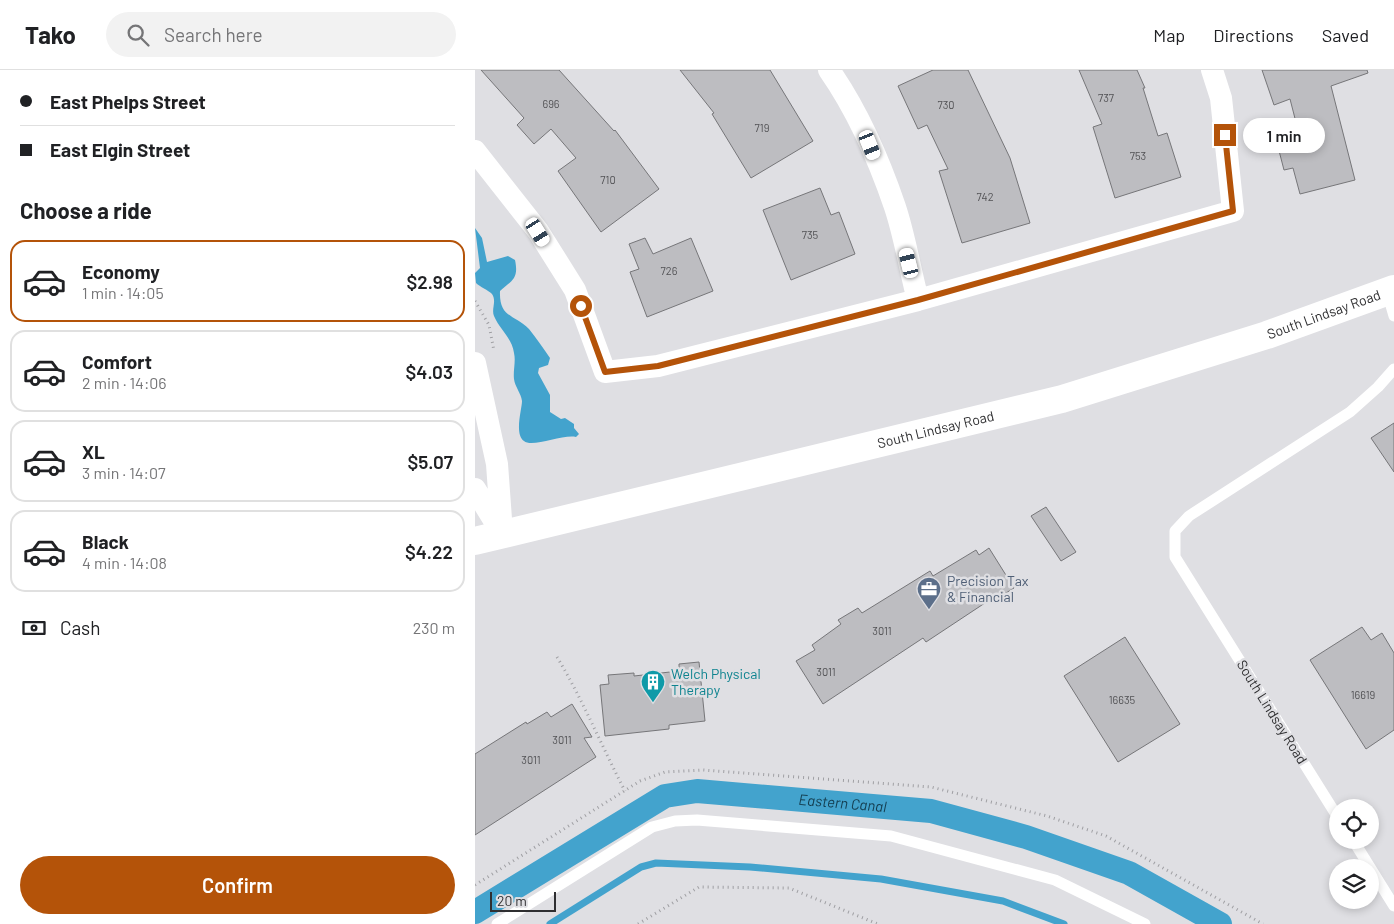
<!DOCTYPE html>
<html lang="en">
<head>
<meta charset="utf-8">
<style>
	body { margin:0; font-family:Barlow,sans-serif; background:#f2f2f2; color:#202124; height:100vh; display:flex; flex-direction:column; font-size:19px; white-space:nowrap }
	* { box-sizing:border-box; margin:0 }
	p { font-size:16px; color:#757577 }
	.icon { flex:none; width:28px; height:28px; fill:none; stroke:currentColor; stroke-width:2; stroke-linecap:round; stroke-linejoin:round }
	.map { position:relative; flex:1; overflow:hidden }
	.side { display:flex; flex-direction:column; background:#fff; width:475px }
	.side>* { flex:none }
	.hud { display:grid; align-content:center; height:110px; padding:0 20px; background:#fff }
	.buttons { position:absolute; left:854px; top:729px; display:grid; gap:10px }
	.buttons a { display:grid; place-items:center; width:50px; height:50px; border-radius:50%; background:#fff; box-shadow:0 2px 8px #0003; font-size:25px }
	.scale { position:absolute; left:15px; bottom:12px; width:66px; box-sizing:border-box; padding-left:5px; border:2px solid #2f2f31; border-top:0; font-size:14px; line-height:18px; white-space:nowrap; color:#2f2f31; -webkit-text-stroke:4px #dfdfe3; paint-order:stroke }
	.end { position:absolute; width:22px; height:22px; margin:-11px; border:6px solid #b45309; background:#fff; box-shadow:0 0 0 2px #fff }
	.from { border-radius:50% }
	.bubble { position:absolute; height:35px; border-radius:18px; background:#fff; box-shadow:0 2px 8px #0003; font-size:16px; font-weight:600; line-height:35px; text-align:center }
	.car { position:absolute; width:15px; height:30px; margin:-15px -8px; border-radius:6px; box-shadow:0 0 4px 1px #0007; background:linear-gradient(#fff 24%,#345 0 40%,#fff 0 76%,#345 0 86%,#fff 0) }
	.hud b { display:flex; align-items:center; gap:18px; height:48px; font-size:19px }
	.hud b+b { border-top:1px solid #e0e0e0 }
	.hud i { width:12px; height:12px; background:#202124 }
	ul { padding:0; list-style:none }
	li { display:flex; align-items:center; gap:15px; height:82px; margin:0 10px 8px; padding:0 10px; border:2px solid #e0e0e0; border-radius:15px }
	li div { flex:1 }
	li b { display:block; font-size:19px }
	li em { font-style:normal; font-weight:600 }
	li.current { border-color:#b45309 }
	li>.icon { width:45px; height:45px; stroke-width:1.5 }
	h2 { padding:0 20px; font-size:22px; line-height:60px }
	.pay { display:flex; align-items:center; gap:12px; height:55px; padding:0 20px; font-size:19px }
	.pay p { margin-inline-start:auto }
	.action { display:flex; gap:10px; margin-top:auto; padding:10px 20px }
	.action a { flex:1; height:58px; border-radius:30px; background:#b45309; color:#fff; font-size:20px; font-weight:600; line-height:58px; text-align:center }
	header { display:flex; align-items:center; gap:30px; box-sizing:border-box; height:70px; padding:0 25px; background:#fff; border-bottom:1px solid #e0e0e0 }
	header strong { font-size:24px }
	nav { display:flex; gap:28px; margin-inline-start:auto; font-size:18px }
	.search { width:350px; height:45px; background:#f2f2f2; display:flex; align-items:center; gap:12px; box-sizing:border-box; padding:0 18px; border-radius:28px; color:#757577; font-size:19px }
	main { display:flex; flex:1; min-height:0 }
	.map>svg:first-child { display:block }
</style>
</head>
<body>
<header>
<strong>Tako</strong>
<div class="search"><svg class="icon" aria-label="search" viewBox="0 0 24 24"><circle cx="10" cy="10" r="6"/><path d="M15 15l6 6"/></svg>Search here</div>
<nav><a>Map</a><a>Directions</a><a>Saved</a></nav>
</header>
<main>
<section class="side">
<div class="hud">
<b><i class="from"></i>East Phelps Street</b>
<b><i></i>East Elgin Street</b>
</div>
<h2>Choose a ride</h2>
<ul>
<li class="current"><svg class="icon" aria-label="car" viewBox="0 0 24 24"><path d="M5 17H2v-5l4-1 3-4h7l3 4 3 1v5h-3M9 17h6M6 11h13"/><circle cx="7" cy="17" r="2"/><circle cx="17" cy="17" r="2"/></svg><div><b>Economy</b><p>1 min · 14:05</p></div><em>$2.98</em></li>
<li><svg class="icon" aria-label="car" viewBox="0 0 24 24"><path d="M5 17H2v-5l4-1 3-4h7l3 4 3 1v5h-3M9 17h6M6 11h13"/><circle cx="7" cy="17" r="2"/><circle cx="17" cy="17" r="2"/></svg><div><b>Comfort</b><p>2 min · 14:06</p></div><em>$4.03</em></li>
<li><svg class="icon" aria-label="car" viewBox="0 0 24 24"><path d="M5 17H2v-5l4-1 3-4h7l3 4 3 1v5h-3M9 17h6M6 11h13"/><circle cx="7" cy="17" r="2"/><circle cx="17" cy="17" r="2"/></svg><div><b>XL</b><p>3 min · 14:07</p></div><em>$5.07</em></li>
<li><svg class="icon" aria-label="car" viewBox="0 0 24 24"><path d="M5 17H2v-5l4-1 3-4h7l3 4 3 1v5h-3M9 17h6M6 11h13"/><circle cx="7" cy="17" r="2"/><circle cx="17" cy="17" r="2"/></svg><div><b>Black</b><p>4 min · 14:08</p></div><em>$4.22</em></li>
</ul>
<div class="pay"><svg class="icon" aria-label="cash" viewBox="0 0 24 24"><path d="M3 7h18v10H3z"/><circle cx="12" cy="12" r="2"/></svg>Cash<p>230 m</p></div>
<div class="action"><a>Confirm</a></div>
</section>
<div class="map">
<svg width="919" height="854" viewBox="0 0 919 854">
	<rect width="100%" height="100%" fill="#dfdfe3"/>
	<!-- water -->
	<path fill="#43a3cd" d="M0,158L7,168L12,192L33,186L40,190C44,209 37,210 25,221C24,248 39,244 54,259C61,268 69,279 75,288L73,295L64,298L63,303L75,325V342L86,349L90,348L99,354V358L104,364L101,367C88,364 57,378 49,371C39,364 47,339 47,331C46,323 40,317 39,309C38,301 41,291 39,283C37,268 25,260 19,246C16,239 22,231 17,224C13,220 5,217 1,213L0,203L5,198Z"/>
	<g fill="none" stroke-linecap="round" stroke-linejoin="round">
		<!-- stream -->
		<path stroke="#43a3cd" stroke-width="7" d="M75,854L166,797L181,793L275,797L406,809L528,831L589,854"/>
		<!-- canal -->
		<path stroke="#43a3cd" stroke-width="24" id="s1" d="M0,842L190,726L222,721L456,741L551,767L654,803L745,854"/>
	</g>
	<!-- building -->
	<path fill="#bdbdc1" stroke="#767679" d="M6,0H84L139,61L140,60L184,119L126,162L83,101L101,88L76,59L59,74L42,55L49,48Z
		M205,0H295L338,71L276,108L237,44L239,43Z
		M458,0H493L535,88L555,153L487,173L464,101L473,99L452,55L443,59L423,16Z
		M604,0H662L670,18H668L683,66L692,63L706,107L640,128L618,57L627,54Z
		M787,0H892L893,3L856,16L880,110L825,124L818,98L809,100L802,73L825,68L815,29L799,35Z
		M345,118L356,145L364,142L380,184L316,210L288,140Z
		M170,168L178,184L216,168L238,221L172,247L155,202L164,199L154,174Z
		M919,353V402L896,368Z
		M571,437L601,482L586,491L556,446Z
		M514,478L539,518L518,531L516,529L451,572L448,568L348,634L321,591L340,580L337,575L366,554L363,550L383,538L387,543L455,501L458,506L501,480L504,485Z
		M887,557L896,570L907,563L919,583V660L891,679L835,590Z
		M650,567L705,654L643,692L589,606Z
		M224,592L230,651L194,655V659L130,666L125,615L134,614L133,605L159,603V606L204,601V594Z
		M97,634L117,667L109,668L121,687L0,765V684L51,652L52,654L72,642L76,647Z"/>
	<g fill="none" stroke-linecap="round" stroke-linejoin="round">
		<!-- path -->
		<path stroke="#9f9fa3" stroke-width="3" stroke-dasharray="1 4" stroke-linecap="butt" d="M0,231L14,255L19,281
			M82,587C108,630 127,677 150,721
			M0,815L165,711L190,702L228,700L456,717L572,746L631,766L788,854
			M163,854L224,817L314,818L403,854"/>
		<!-- lane -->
		<path stroke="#fff" stroke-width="11" d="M912,222L919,246
			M862,746L700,487V461L714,446L875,342L903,317L919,299
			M878,770L919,836
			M22,854L177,757L200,751L222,750L416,766L580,810L670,854"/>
		<!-- street -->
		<path stroke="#fff" stroke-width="22" d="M354,0C382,40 404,90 420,137C430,167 435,200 443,230
			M0,81L63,161L100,220L130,302L183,296L443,230L758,141L746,28L737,0
			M0,293L22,394L27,463
			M0,419L25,460"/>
		<!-- secondary -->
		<path stroke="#fff" stroke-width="28" id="s2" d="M0,471L587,329L792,265L919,219"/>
	</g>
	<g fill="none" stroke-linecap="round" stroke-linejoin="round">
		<!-- route -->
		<path stroke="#b45309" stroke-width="6" d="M106,236L130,302L183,296L443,230L758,141L750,65"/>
	</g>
	<!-- icons -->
	<defs>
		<symbol id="office-pin" viewBox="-11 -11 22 30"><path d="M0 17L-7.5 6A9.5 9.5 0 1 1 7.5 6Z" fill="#5c6f8a" stroke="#dfdfe3"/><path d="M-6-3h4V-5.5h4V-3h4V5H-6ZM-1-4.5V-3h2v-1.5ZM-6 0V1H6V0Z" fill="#fff"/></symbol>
		<symbol id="building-pin" viewBox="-11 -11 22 30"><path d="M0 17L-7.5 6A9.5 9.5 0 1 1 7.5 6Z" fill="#0f9aa8" stroke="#dfdfe3"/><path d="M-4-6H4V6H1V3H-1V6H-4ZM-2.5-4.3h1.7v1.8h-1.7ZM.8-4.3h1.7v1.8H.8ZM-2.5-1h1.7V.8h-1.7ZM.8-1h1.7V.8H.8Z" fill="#fff"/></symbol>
	</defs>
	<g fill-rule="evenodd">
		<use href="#office-pin" x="440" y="505" width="28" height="38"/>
		<use href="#building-pin" x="164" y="598" width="28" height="38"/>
	</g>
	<g text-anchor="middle" stroke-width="5" stroke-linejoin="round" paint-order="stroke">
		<!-- number labels -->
		<g font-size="11" fill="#525255">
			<text x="631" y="32">737</text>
			<text x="76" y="38">696</text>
			<text x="471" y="39">730</text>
			<text x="287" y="62">719</text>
			<text x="663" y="90">753</text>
			<text x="133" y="114">710</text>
			<text x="510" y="131">742</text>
			<text x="335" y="169">735</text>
			<text x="194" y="205">726</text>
			<text x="407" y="565">3011</text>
			<text x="351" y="606">3011</text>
			<text x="888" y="629">16619</text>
			<text x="647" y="634">16635</text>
			<text x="87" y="674">3011</text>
			<text x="56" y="694">3011</text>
		</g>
		<!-- street labels -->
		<g font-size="14" fill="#2f2f31" stroke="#dfdfe3">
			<text dy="5" stroke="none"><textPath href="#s2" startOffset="879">South Lindsay Road</textPath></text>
			<text dy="5" stroke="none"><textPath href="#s2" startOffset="474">South Lindsay Road</textPath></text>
			<text transform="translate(797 642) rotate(58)" y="5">South Lindsay Road</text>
		</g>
		<!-- service labels -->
		<g font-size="14" fill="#4e5e75" stroke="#dfdfe3" text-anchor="start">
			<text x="472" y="516">Precision Tax<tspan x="472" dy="16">&amp; Financial</tspan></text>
		</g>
		<!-- culture labels -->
		<g font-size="14" fill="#0d838f" stroke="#dfdfe3" text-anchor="start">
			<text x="196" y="609">Welch Physical<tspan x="196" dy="16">Therapy</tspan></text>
		</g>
		<!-- water labels -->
		<g font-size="15" font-style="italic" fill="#143d4f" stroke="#dfdfe3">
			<text dy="5" stroke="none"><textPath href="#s1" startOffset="401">Eastern Canal</textPath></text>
		</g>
	</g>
</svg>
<div class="buttons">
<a><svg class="icon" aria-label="locate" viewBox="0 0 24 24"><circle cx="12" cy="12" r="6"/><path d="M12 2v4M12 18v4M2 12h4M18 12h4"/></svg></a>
<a><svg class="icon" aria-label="layers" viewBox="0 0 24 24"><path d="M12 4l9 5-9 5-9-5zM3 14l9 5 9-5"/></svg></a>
</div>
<div class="scale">20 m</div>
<i class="end from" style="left:106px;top:236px"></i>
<i class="end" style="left:750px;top:65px"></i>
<div class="bubble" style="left:768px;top:48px;width:82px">1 min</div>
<i class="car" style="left:395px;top:75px;rotate:158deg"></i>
<i class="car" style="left:63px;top:162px;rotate:148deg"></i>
<i class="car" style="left:434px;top:193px;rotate:346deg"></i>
</div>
</main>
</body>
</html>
